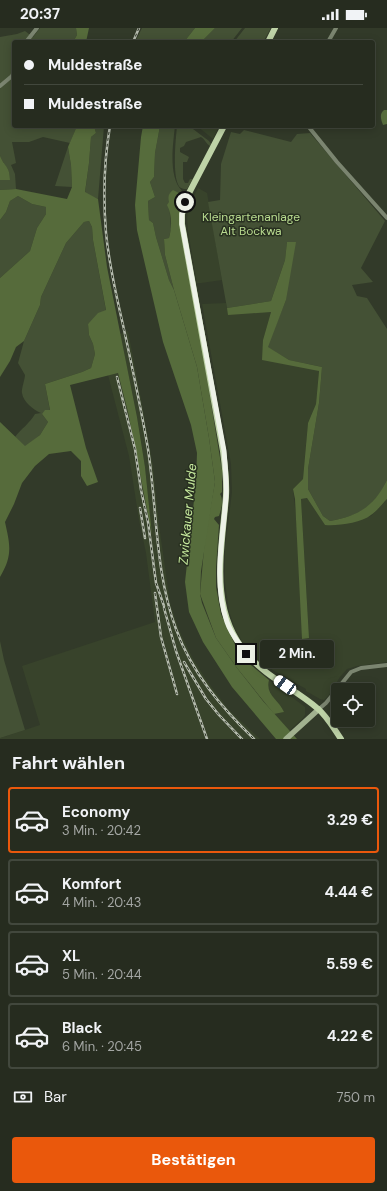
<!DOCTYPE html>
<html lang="de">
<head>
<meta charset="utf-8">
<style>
	body { margin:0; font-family:"DM Sans",sans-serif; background:#32382c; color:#f1f3f6; height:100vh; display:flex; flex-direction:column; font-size:15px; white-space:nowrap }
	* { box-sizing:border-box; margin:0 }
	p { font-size:13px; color:#a4a7a4 }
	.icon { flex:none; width:22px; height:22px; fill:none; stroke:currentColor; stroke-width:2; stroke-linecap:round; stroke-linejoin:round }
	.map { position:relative; height:711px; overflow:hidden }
	.side { display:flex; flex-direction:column; background:#262c1f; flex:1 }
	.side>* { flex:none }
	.guide { position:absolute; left:12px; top:12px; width:363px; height:88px; border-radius:4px; box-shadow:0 2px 10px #0003,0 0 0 1px #42483d; display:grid; align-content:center; height:88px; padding:0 12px; background:#262c1f }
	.fabs { position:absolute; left:331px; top:655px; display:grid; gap:8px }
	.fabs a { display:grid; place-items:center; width:44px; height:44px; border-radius:4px; background:#262c1f; box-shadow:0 2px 10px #0003,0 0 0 1px #42483d; font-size:20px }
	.end { position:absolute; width:18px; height:18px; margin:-9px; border:5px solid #edf2e7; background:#111; box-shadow:0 0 0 2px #111 }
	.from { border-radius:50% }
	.bubble { position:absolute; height:28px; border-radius:4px; background:#262c1f; box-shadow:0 2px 10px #0003,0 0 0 1px #42483d; font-size:13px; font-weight:700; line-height:28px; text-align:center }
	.car { position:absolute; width:12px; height:24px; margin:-12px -6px; border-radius:5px; box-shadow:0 0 3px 1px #0007; background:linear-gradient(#fff 24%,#345 0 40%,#fff 0 76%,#345 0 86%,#fff 0) }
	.guide b { display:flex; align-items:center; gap:14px; height:38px; font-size:15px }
	.guide b+b { border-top:1px solid #42483d }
	.guide i { width:10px; height:10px; background:#f1f3f6 }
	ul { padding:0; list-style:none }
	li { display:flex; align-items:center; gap:12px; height:66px; margin:0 8px 6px; padding:0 4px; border:2px solid #42483d; border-radius:4px }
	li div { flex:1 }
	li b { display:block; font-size:15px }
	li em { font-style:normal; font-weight:700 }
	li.active { border-color:#ea580c }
	li>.icon { width:36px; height:36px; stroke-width:1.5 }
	h2 { padding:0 12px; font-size:18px; line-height:48px }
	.pay { display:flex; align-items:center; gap:10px; height:44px; padding:0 12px; font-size:15px }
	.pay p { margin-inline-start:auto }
	.button { display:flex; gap:8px; margin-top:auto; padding:8px 12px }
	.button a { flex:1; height:46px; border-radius:4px; background:#ea580c; color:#fff; font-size:16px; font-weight:700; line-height:46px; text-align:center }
	.status { display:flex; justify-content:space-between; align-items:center; height:28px; padding:0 20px; background:#262c1f; direction:ltr }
	.status svg { height:11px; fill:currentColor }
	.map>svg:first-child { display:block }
</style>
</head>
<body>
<div class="status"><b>20:37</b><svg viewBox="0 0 49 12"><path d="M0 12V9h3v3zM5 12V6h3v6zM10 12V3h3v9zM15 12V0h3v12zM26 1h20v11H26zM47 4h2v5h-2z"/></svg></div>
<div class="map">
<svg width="387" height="711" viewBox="0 0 387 711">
	<rect width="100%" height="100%" fill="#323a29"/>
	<!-- built -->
	<path fill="#38432b" d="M197,98H219L213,111Z
		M198,160L207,165L222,252L201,255H197L188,203L187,190L188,180Z
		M226,275L227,280L271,284L263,312L319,342L316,376L308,395L303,451L293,461L309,610L301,471L307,470L325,497L371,488L387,471V634L357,638L347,641L340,649L329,667L324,672L320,671L306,663V661L259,634L246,620L235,601L229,583L225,554V520L232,464L231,436L202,276Z
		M128,303L141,371L153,438L159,497L170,575L179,602L192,629L207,653L229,682L260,711H0V710L40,697L22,638L155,594L146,525L139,492L129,428L108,347L118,345L128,384L151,499L145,439L137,389L120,306Z
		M269,652L305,679V687L303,690L289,703L274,686L283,684L282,680L273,670L267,658Z"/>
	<!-- green -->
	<path fill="#445135" d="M40,0H76L77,7L73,14H14V98H77L70,115L43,109L29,114H12L16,135L11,137L15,146L16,161L0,162V152H10C10,138 3,138 0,127V9L17,6L25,3L33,9Z
		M142,0H195L184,14H135Z
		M215,0H242L231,14H201Z
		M245,0H271L263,14H234Z
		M94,98H104L98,171L85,165L89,135L91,109L96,105Z
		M160,98H175C173,116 168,149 182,163L179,165L176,164L169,174L171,201L169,210L164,211L165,227L174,262L169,252L156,209L153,195L149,192L148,173L155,169L150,154L154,149L155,125Z
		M177,98H189L209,113L211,116L210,118C206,116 205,111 201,109L186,114L184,118L180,120V124L189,129L187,134H183V151L185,155H188L190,151H193L187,161C185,161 183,161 181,160C171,154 176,109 177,98Z
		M244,102L291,114L297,106L310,105L385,193L361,240L373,254L352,257L357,268L367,270L387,301V452C374,479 359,488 330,493L323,488L308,461V441L319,375L322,339L289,332L267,319L286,272L287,214L285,232L271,273L227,280L208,174L220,172L221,136L231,104L240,106Z
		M68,119L71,137L72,159L55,158Z
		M18,168L32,176L46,179V186L37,200L30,223L0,250V192L6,184L10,173Z
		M89,193L92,199L93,212L106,283L88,296L89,307L93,316L95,326L91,340L82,344L45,356L50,383L42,386L48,394L40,407L25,419L15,409C21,401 30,395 35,386L41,385C34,382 23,374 22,365C21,362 25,351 25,347L18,335L24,313L40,277L41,269L66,215L84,194Z
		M0,613L4,632L25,702L0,710Z"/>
	<!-- forest -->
	<path fill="#566b3b" d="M76,0H89L86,14H73L77,7Z
		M77,98H94L96,105L91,109L89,135L85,164L98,171L107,239L137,389L145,439L152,507L128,384L118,345L70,357L86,420L98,454L87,458L81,448V433L71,423L49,426L35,438L22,455L14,476L5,494C10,517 13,527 0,549V394L25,418L40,407L48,394L42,386L45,382H50L45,356L82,344L91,340L95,326L93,316L89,307L88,296L98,285L106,282L93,212L92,199L89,193L84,194L66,215L41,269L40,277L24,313L16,319L10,333L0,349V250L30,223L37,200L46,186V179L32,176L18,168L10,173L6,184L0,192V162L16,161L67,171L72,159L71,137L68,119Z
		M0,127C3,138 10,137 10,152H0Z
		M173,162L183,167L180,186L222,442V464L220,466C224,472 221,482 219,488L215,489L214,491L219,497L216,539V559L221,586L240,628L269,652C265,667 279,672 284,684L274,686L237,640L216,610L200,566L205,510L215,454L209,410L197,339L174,262L165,227L164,211L169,210C172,200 172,186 167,177L169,174C168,169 168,166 173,162Z
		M287,214H296L286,272L268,319L289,332L322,339L319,375L308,441V461L323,488L330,493C359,488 374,478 387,452V471C382,476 377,483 371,487C361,495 338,498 325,497L307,470L301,471L309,610L302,611L295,471L293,461L303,451L308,395L316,376L319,343L262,332L263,312L271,284L228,287L227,280L271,273L285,232Z"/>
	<!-- water -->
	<path fill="#566c3c" d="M195,0H215L201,14H184Z
		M384,82H387V96L383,97C381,92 379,86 384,82Z
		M143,98H160L155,125L154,149L150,154L155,169L148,173L149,192L153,195L156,209L169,252L174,262L197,339L209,410L215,454L201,543L200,566L202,575L216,610L237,640L263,673L297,711H276L232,659L203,614L189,584L185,554L196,454L197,425L191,397L163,314L137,202L135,177L141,109Z"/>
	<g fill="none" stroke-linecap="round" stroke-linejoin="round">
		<!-- minor -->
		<path stroke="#7b8570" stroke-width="4" d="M26,14L37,0
			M328,14L336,0
			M0,58L12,48L14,44
			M308,98L337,134L387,190
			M319,681L326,675L351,644L361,640L387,637"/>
		<!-- secondary -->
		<path stroke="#a1b18f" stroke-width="5.5" d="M286,711L319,681"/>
		<!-- primary -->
		<path stroke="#bed3a7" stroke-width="6" d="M268,14L275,0
			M224,98L188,167L182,186V196L223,423C225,438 227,453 226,468C222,522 208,582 247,626C266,649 295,661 317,680C327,688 334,701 341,711"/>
		<defs>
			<path id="rail" d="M133,14L139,0
				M110,98C104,133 103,169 106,205C109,236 116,267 123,297C132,338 141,380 148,421C157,480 155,545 176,601C192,645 221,679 254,711
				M117,349L135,421L141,462L148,494L156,555L164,578
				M140,480L145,510
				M155,565L161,609L177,666
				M164,580L176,623L207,711
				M184,634L206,671L219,687L242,711"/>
		</defs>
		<!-- rail casing -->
		<use href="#rail" stroke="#b6bcaf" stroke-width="2.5"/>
		<!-- rail -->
		<use href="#rail" stroke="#283020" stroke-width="1" stroke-dasharray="3" stroke-linecap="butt"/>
	</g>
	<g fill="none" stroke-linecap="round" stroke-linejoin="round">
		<!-- route -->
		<path stroke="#edf2e7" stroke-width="5" d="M185,174L182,186V196L224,423C225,438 227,453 226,469C223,510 213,554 227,594C231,606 239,615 246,626"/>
	</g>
	<g text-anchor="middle" stroke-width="3" stroke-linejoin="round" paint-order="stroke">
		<!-- park labels -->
		<g font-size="12" fill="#b9db90" stroke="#283020">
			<text x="251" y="193">Kleingartenanlage<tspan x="251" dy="14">Alt Bockwa</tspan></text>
		</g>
		<!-- water labels -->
		<g font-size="13" font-style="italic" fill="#c6e99d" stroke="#283020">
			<text transform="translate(187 486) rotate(-85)" y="5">Zwickauer Mulde</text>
		</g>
	</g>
</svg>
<div class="fabs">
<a><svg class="icon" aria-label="locate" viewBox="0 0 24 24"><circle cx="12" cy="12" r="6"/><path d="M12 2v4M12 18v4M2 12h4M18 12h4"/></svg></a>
</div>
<i class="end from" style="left:185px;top:174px"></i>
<i class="end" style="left:246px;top:626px"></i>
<div class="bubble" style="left:260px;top:612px;width:74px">2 Min.</div>
<i class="car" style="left:285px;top:657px;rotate:305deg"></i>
<div class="guide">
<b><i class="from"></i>Muldestraße</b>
<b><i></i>Muldestraße</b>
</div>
</div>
<section class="side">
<h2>Fahrt wählen</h2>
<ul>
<li class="active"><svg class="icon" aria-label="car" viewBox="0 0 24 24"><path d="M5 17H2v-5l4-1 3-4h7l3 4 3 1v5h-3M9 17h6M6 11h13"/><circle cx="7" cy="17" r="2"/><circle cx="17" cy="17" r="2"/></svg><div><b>Economy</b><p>3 Min. · 20:42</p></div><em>3.29 €</em></li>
<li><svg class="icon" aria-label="car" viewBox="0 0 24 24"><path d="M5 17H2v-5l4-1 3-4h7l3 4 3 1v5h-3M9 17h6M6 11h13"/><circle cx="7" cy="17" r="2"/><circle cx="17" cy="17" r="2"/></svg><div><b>Komfort</b><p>4 Min. · 20:43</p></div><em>4.44 €</em></li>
<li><svg class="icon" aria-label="car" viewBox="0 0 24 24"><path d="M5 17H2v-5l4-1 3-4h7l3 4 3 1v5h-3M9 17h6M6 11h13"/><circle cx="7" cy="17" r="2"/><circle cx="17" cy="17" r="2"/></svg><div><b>XL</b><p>5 Min. · 20:44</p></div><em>5.59 €</em></li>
<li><svg class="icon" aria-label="car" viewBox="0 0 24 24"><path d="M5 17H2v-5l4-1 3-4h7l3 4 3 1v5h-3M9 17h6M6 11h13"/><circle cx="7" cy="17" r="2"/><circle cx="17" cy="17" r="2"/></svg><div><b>Black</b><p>6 Min. · 20:45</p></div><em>4.22 €</em></li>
</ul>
<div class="pay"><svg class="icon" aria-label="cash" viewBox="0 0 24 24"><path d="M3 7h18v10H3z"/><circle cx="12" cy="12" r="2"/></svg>Bar<p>750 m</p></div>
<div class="button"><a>Bestätigen</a></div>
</section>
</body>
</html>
